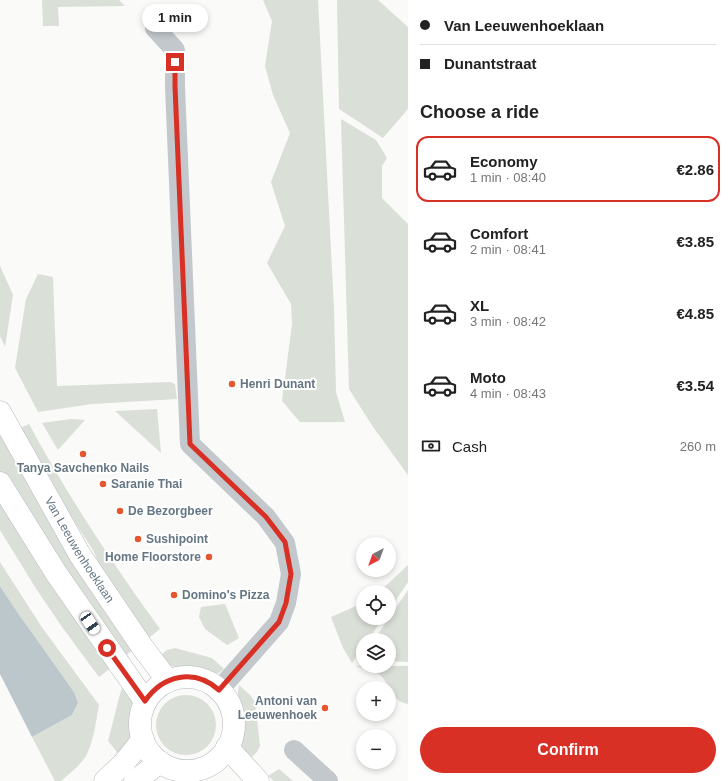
<!DOCTYPE html>
<html lang="en">
<head>
<meta charset="utf-8">
<style>
	body { margin:0; font-family:Helvetica,sans-serif; background:#f6f6f6; color:#222; height:100vh; display:flex; flex-direction:column; font-size:15px; white-space:nowrap }
	* { box-sizing:border-box; margin:0 }
	p { font-size:13px; color:#767676 }
	.icon { flex:none; width:22px; height:22px; fill:none; stroke:currentColor; stroke-width:2; stroke-linecap:round; stroke-linejoin:round }
	.map { position:relative; flex:1; overflow:hidden }
	.sheet { display:flex; flex-direction:column; background:#fff; width:320px }
	.sheet>* { flex:none }
	.top-card { display:grid; align-content:center; height:88px; padding:0 12px; background:#fff }
	.needle { width:26px; rotate:221deg }
	.buttons { position:absolute; left:356px; top:537px; display:grid; gap:8px }
	.buttons a { display:grid; place-items:center; width:40px; height:40px; border-radius:50%; background:#fff; box-shadow:0 2px 6px #0003; font-size:20px }
	.end { position:absolute; width:18px; height:18px; margin:-9px; border:5px solid #d93025; background:#fff; box-shadow:0 0 0 2px #fff }
	.from { border-radius:50% }
	.bubble { position:absolute; height:28px; border-radius:14px; background:#fff; box-shadow:0 2px 6px #0003; font-size:13px; font-weight:700; line-height:28px; text-align:center }
	.car { position:absolute; width:12px; height:24px; margin:-12px -6px; border-radius:5px; box-shadow:0 0 3px 1px #0007; background:linear-gradient(#fff 24%,#345 0 40%,#fff 0 76%,#345 0 86%,#fff 0) }
	.top-card b { display:flex; align-items:center; gap:14px; height:38px; font-size:15px }
	.top-card b+b { border-top:1px solid #e0e0e0 }
	.top-card i { width:10px; height:10px; background:#222 }
	ul { padding:0; list-style:none }
	li { display:flex; align-items:center; gap:12px; height:66px; margin:0 8px 6px; padding:0 4px; border:2px solid transparent; border-radius:12px }
	li div { flex:1 }
	li b { display:block; font-size:15px }
	li em { font-style:normal; font-weight:700 }
	li.active { border-color:#d93025 }
	li>.icon { width:36px; height:36px; stroke-width:1.5 }
	h2 { padding:0 12px; font-size:18px; line-height:48px }
	.pay { display:flex; align-items:center; gap:10px; height:44px; padding:0 12px; font-size:15px }
	.pay p { margin-inline-start:auto }
	.primary-button { display:flex; gap:8px; margin-top:auto; padding:8px 12px }
	.primary-button a { flex:1; height:46px; border-radius:24px; background:#d93025; color:#fff; font-size:16px; font-weight:700; line-height:46px; text-align:center }
	main { display:flex; flex:1; min-height:0 }
	.map>svg:first-child { display:block }
</style>
</head>
<body>
<main>
<div class="map">
<svg width="408" height="781" viewBox="0 0 408 781">
	<rect width="100%" height="100%" fill="#fafaf8"/>
	<!-- green -->
	<path fill="#dadfd7" d="M42,0H119L125,6L58,7L59,26H43Z
		M263,0H318L334,308L336,392L345,422H300L282,401L292,324L291,304L267,263L285,226L271,182L290,133L273,95L265,66L272,21Z
		M337,0H378L408,27V109L383,138L339,109Z
		M341,119L376,140L387,158L382,166V198L408,224V475L373,427L349,389Z
		M0,266L13,295L5,347L0,336Z
		M38,274L53,277L57,386L170,382L175,384L177,399L92,404L38,412L15,368L26,299Z
		M157,409L161,453L115,411Z
		M71,419L85,420L58,450L42,423Z
		M29,424C68,496 112,563 160,629L145,641L110,588L93,550L59,498L20,428Z
		M0,435L46,517L68,551L135,648L122,659L0,474Z
		M0,500L112,667L99,677L62,627L35,587L0,530Z
		M0,562L41,626L99,705C96,721 94,739 87,754C81,765 70,773 61,781H55L32,737L72,715L78,703L74,692L13,606L0,586Z
		M408,565V582L389,610V592H379Z
		M408,590V662L389,661V640H374Z
		M363,603V618H383L368,640H363V647L352,663L343,648L331,617Z
		M225,604L239,638L227,645L205,629L199,617L201,607Z
		M175,648L212,658L224,669L219,673L207,675L171,666L159,657L167,650Z
		M356,666H408V704C390,701 391,685 380,675C373,669 364,669 356,666Z
		M125,684L132,698L133,707L132,726L131,737L121,757L108,741L120,694L122,688Z
		M239,685L251,696L255,702L260,746L257,752L249,760L241,748V743L238,692Z
		M156 725a30 30 0 1 1 60 0a30 30 0 1 1-60 0Z
		M279,769L293,781H274L268,776Z"/>
	<!-- water -->
	<path fill="#bbc7cb" d="M0,586L13,606L74,692L78,703L72,715L32,737L0,674Z"/>
	<g fill="none" stroke-linecap="round" stroke-linejoin="round">
		<defs>
			<g id="secondary">
				<path id="s1" d="M0,412L80,555L143,648L168,681"/>
				<path d="M0,483L56,573L145,701"/>
				<circle cx="187" cy="724" r="47"/>
				<path d="M227,747L258,781"/>
				<path d="M105,781L123,764L143,739"/>
				<path d="M135,781L160,762"/>
			</g>
		</defs>
		<!-- secondary casing -->
		<use href="#secondary" stroke="#b3babf" stroke-width="23"/>
		<!-- street -->
		<path stroke="#c3c8cc" stroke-width="20" d="M155,28L175,50V87L190,444L266,517L285,543L291,574L286,603L279,622L219,690
			M294,750L328,781"/>
		<!-- secondary -->
		<use href="#secondary" stroke="#fff" stroke-width="22"/>
	</g>
	<g fill="none" stroke-linecap="round" stroke-linejoin="round">
		<!-- route -->
		<path stroke="#d93025" stroke-width="5" d="M107,648L145,701C163,675 194,668 219,690L279,622L286,603L291,574L285,542L266,517L190,444L175,86V62"/>
	</g>
	<!-- markers -->
	<g fill="#e4572e" stroke="#fff" stroke-width="1.5">
		<circle cx="232" cy="384" r="4"/>
		<circle cx="83" cy="454" r="4"/>
		<circle cx="103" cy="484" r="4"/>
		<circle cx="120" cy="511" r="4"/>
		<circle cx="138" cy="539" r="4"/>
		<circle cx="209" cy="557" r="4"/>
		<circle cx="174" cy="595" r="4"/>
		<circle cx="325" cy="708" r="4"/>
	</g>
	<g text-anchor="middle" stroke-width="4" stroke-linejoin="round" paint-order="stroke">
		<!-- poi labels -->
		<g font-size="12" font-weight="bold" fill="#657683" stroke="#fff" text-anchor="start">
			<text x="240" y="388">Henri Dunant</text>
			<text x="83" y="472" text-anchor="middle">Tanya Savchenko Nails</text>
			<text x="111" y="488">Saranie Thai</text>
			<text x="128" y="515">De Bezorgbeer</text>
			<text x="146" y="543">Sushipoint</text>
			<text x="201" y="561" text-anchor="end">Home Floorstore</text>
			<text x="182" y="599">Domino's Pizza</text>
			<text x="317" y="705" text-anchor="end">Antoni van<tspan x="317" dy="14">Leeuwenhoek</tspan></text>
		</g>
		<!-- street labels -->
		<g font-size="12" fill="#657683" stroke="#fff">
			<text dy="4" stroke="none"><textPath href="#s1" startOffset="159">Van Leeuwenhoeklaan</textPath></text>
		</g>
	</g>
</svg>
<div class="buttons">
<a><svg class="needle" viewBox="-14 -14 28 28"><path d="M0-13l5 13h-10z" fill="#e53935"/><path d="M0 13l5-13h-10z" fill="#767676"/></svg></a>
<a><svg class="icon" aria-label="locate" viewBox="0 0 24 24"><circle cx="12" cy="12" r="6"/><path d="M12 2v4M12 18v4M2 12h4M18 12h4"/></svg></a>
<a><svg class="icon" aria-label="layers" viewBox="0 0 24 24"><path d="M12 4l9 5-9 5-9-5zM3 14l9 5 9-5"/></svg></a>
<a>+</a>
<a>−</a>
</div>
<i class="end from" style="left:107px;top:648px"></i>
<i class="end" style="left:175px;top:62px"></i>
<div class="bubble" style="left:142px;top:4px;width:66px">1 min</div>
<i class="car" style="left:90px;top:623px;rotate:146deg"></i>
</div>
<section class="sheet">
<div class="top-card">
<b><i class="from"></i>Van Leeuwenhoeklaan</b>
<b><i></i>Dunantstraat</b>
</div>
<h2>Choose a ride</h2>
<ul>
<li class="active"><svg class="icon" aria-label="car" viewBox="0 0 24 24"><path d="M5 17H2v-5l4-1 3-4h7l3 4 3 1v5h-3M9 17h6M6 11h13"/><circle cx="7" cy="17" r="2"/><circle cx="17" cy="17" r="2"/></svg><div><b>Economy</b><p>1 min · 08:40</p></div><em>€2.86</em></li>
<li><svg class="icon" aria-label="car" viewBox="0 0 24 24"><path d="M5 17H2v-5l4-1 3-4h7l3 4 3 1v5h-3M9 17h6M6 11h13"/><circle cx="7" cy="17" r="2"/><circle cx="17" cy="17" r="2"/></svg><div><b>Comfort</b><p>2 min · 08:41</p></div><em>€3.85</em></li>
<li><svg class="icon" aria-label="car" viewBox="0 0 24 24"><path d="M5 17H2v-5l4-1 3-4h7l3 4 3 1v5h-3M9 17h6M6 11h13"/><circle cx="7" cy="17" r="2"/><circle cx="17" cy="17" r="2"/></svg><div><b>XL</b><p>3 min · 08:42</p></div><em>€4.85</em></li>
<li><svg class="icon" aria-label="car" viewBox="0 0 24 24"><path d="M5 17H2v-5l4-1 3-4h7l3 4 3 1v5h-3M9 17h6M6 11h13"/><circle cx="7" cy="17" r="2"/><circle cx="17" cy="17" r="2"/></svg><div><b>Moto</b><p>4 min · 08:43</p></div><em>€3.54</em></li>
</ul>
<div class="pay"><svg class="icon" aria-label="cash" viewBox="0 0 24 24"><path d="M3 7h18v10H3z"/><circle cx="12" cy="12" r="2"/></svg>Cash<p>260 m</p></div>
<div class="primary-button"><a>Confirm</a></div>
</section>
</main>
</body>
</html>
